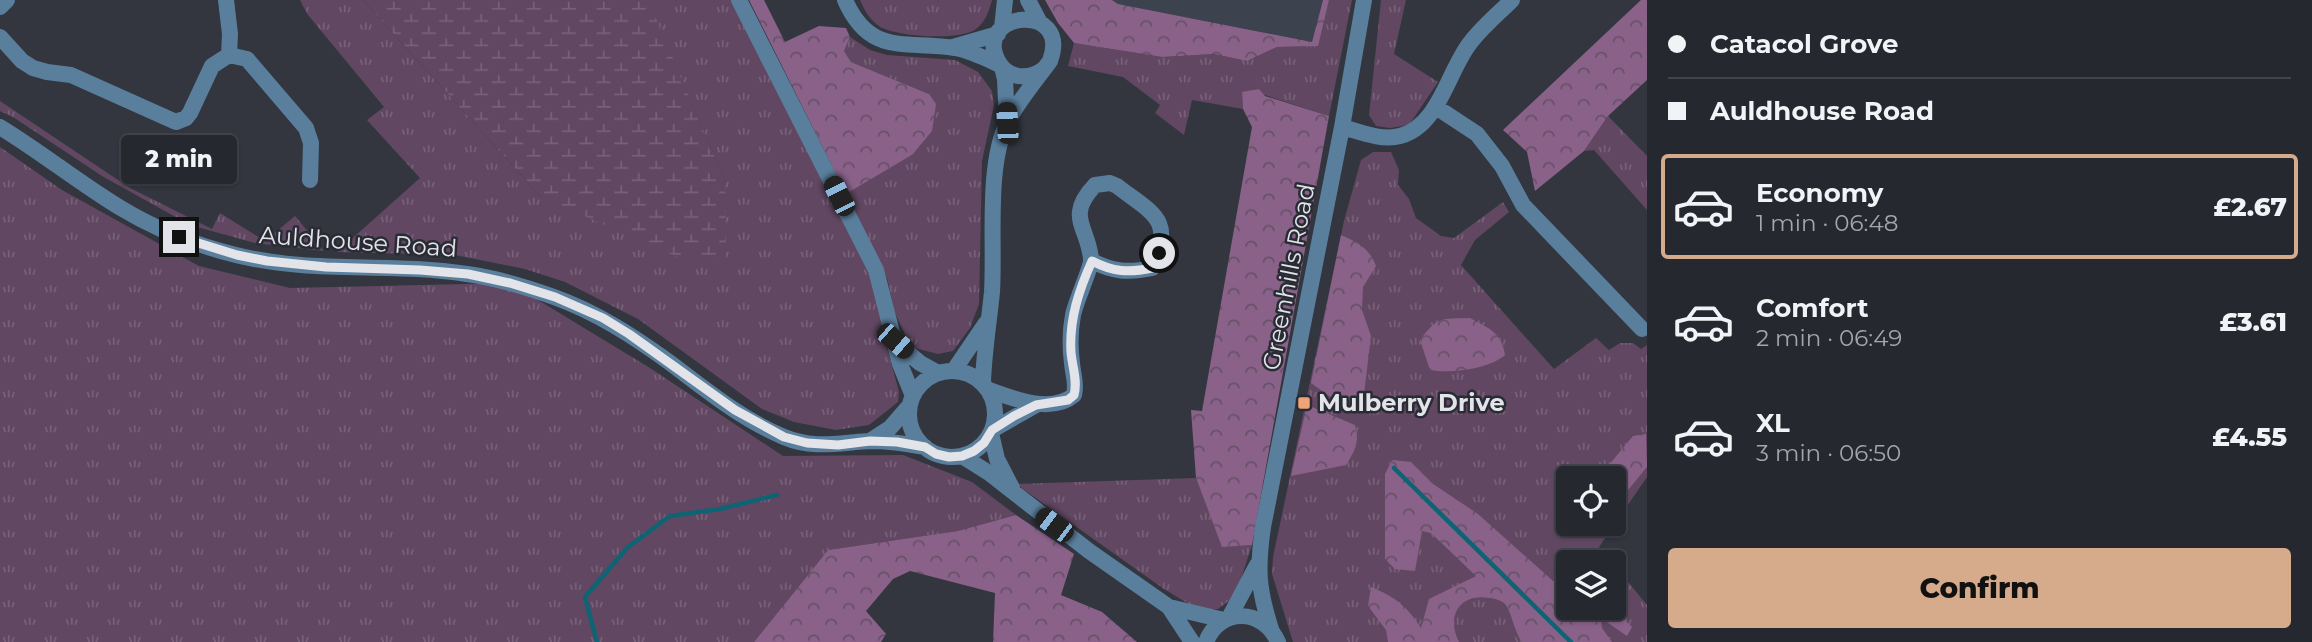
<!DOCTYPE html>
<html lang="en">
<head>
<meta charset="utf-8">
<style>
	body { margin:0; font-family:Montserrat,sans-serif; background:#2e3037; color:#f1f3f6; height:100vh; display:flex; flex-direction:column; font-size:26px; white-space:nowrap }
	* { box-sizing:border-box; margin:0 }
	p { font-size:23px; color:#a4a6aa }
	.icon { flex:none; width:38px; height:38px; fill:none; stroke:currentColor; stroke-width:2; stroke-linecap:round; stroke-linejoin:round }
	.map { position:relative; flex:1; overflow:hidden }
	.details { display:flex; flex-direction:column; background:#26282f; width:665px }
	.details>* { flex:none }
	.hud { display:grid; align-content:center; height:154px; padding:0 21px; background:#26282f }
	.tools { position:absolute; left:1556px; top:466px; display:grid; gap:14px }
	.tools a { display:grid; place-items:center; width:70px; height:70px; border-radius:7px; background:#26282f; box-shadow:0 2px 5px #0004,0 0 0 2px #42444b; font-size:35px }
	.end { position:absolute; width:32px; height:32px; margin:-16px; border:9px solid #e2e4e9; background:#111; box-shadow:0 0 0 4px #111 }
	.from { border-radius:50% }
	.bubble { position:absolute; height:49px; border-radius:7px; background:#26282f; box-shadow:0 2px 5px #0004,0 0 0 2px #42444b; font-size:23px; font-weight:800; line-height:49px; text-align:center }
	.car { position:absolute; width:21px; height:42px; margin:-21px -10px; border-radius:9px; box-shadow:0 0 5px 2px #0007; background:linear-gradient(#222 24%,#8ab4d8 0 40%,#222 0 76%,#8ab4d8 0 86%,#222 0) }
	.hud b { display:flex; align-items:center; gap:24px; height:66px; font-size:26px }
	.hud b+b { border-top:2px solid #42444b }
	.hud i { width:18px; height:18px; background:#f1f3f6 }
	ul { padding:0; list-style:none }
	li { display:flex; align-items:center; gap:21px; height:105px; margin:0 14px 10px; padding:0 7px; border:4px solid transparent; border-radius:7px }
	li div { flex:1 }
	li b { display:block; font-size:26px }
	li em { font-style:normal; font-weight:800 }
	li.on { border-color:#d6ab8b }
	li>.icon { width:63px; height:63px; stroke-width:1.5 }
	.cta { display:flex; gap:14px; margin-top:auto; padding:14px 21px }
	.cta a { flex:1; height:80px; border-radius:7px; background:#d6ab8b; color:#111; font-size:28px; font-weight:800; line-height:80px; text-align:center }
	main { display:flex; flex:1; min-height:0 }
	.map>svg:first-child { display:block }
</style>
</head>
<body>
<main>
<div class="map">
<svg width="1647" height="642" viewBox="0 0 1647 642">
	<defs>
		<pattern id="grass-tufts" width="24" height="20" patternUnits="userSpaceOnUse" patternTransform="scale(1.75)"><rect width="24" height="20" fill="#614761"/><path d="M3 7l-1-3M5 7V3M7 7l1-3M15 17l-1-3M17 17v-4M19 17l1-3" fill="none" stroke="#776178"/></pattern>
		<pattern id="forest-crowns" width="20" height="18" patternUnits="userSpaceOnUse" patternTransform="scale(1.75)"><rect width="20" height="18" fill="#896189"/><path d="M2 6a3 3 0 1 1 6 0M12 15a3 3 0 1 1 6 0" fill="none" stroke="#665268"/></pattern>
		<pattern id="wetland-marsh" width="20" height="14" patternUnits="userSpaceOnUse" patternTransform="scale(1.75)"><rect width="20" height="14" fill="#614761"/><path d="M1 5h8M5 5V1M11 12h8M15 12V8" fill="none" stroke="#776178"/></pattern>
	</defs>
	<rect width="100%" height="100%" fill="#33363f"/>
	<!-- built -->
	<path fill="#3d424f" d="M1112,0H1323L1312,42L1118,4Z"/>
	<!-- grass -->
	<path fill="url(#grass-tufts)" fill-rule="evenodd" d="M300,0H363L541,197L725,181L653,14L677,0H732L874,282L885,340L899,392L898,402L869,425L836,430L794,422L762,409L638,319L565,282L525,269L455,255L337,252L420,178L367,120L384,107L308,15Z
		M860,0H992C989,11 986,21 976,29C961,41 895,37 879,26C869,19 865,11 860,0Z
		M1329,0H1352L1329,116L1265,95L1242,92L1243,109L1192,100L1184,135L1155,113L1160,105L1123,77L1068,66L1074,43L1162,57L1214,54L1247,61L1277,47L1317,46Z
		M1381,0H1406L1394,54L1438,82L1409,125L1390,128L1376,126L1369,115Z
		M850,37L870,50L887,55L955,60L978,72L992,91L994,105L982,161L979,304L970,328L953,351L938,354L911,347L895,313L887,278L846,194L912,155L929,94L851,62L844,51Z
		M0,101L130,188L212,229L220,213L265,241L295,216L324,251L255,243L190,225L102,176L13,117L0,111Z
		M1608,116L1647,156V210L1594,150L1584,151Z
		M0,147L62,190L199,266L290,288L510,283L650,368L783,456L903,455L972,482L1016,515L959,531L828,550L754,642H0Z
		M1373,152H1391L1399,170L1398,185L1409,199L1416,218L1441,236L1454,238L1503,202L1509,212L1475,240L1461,265L1554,369L1596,338L1609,350L1620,343H1633L1641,349L1647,345V477L1599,547L1611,562H1568V607H1614V565L1647,605V642H1293L1272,574L1273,557L1344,221L1361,160ZM1568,478H1614V523H1568Z
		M1196,478L1222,546L1252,545L1239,585L1229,601L1218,609H1197L1164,589L1016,484Z"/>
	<!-- forest -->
	<path fill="url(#forest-crowns)" d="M749,0H764L785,42L819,26L846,28L850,37L844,51L851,62L929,94L936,104L932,131L912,155L846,194Z
		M1045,0H1112L1118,4L1312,42L1323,0H1329L1318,46L1277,47L1247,61L1214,54L1162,57L1074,43L1058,23Z
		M1641,0H1647V80L1608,116L1584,151L1535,191L1527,152L1503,130Z
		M1259,89L1265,96L1329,116L1252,545L1222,547L1196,478L1191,410L1202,411L1252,127L1243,109L1242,92Z
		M1341,235C1359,243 1369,248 1376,266L1363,287L1362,310L1371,336L1363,402L1332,398L1311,383Z
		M1470,318C1488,328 1502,332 1505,355C1489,369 1450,374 1430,370L1420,340C1438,316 1441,319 1470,318Z
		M1307,405L1355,425C1360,442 1355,451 1346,465L1291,476Z
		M1646,434L1647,467L1614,507V478H1598L1633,436Z
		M1392,460L1411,462L1433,484L1478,514L1553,581L1568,588V607H1612L1632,627L1627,636L1601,618L1602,628L1612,642H1522C1514,631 1511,609 1504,603C1500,600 1494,598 1489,598C1459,593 1446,617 1459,642H1388L1386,630L1368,606L1371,587C1395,597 1407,606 1421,628L1429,599L1476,576L1431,533L1422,531L1415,571L1395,569L1385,559V474Z
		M1016,515L1074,554L1061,595L1102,612L1137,642H993L995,593L910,571L893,579L866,611L886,634L881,642H754L828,550L958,531Z"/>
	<!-- wetland -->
	<path fill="url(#wetland-marsh)" d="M363,0H677L654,14L725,181L726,257L680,258L541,197Z"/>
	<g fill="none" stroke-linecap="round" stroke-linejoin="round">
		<!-- stream -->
		<path stroke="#0f6474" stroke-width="4.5" d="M1394,468L1571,642
			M597,642L585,597L627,548L670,516L720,509L777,495"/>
		<!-- minor -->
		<path stroke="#5a7f9d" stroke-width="16" d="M226,0L230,34L229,55
			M739,0L876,270L900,364L913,396
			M845,0C870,57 906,40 955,48C971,51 985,58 1000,65
			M1028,0L1040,23
			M0,7L7,0
			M1002,28L1005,0
			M0,37L22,61L33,68L47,72L71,75L176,122L186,118L190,113L212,66L229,55L247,59L306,128L311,143L310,180
			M953,47L998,34
			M1002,67L1005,79L1007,123
			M1436,107L1477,134L1502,166L1523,205L1642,329
			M0,127C41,152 78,182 119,207C155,229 195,245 236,255C312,274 390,262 467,274C497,278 526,287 554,297C596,312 633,336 669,362C705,389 741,419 784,437C815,450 841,442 872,441C890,441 907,444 925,447
			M1342,127C1360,132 1382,141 1400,136C1439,126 1448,71 1470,43C1482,27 1498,14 1512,0
			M895,342L920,363L938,373
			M954,370L986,323
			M909 414a43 43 0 1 1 86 0a43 43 0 1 1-86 0Z
			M983,382C984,352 989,322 992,292C995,243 986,167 1007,123C1016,104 1037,79 1050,61C1072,1 972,11 998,61C1008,80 1030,80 1045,68
			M989,390C1013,399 1052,414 1074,395C1077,384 1073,375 1072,363C1070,348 1070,331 1073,315C1075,303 1092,266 1091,259C1088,226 1065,217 1095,185L1110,183L1117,186C1153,214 1175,219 1152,268C1129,273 1113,272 1092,261
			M992,430L1036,405
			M991,433L997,459L1012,488
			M870,441L890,428L910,405
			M962,456L989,473L1089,551L1169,607L1192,642
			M1169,607L1224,620
			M1229,618L1257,565
			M1271,629C1258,589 1257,568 1263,527L1342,127L1364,0
			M1206,642C1220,607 1263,608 1278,642"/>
	</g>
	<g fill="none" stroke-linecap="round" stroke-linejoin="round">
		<!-- route -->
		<path stroke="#e2e4e9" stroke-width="9" d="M179,237L237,255L267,261L326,267L420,270L468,274L510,283L555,297L603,318L629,334L735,410L784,437L807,443L838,445L870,441L897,442L925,447L936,454L949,457L962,456L974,451L984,443L992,430L1014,416L1036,405L1068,400L1074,395C1078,381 1072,366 1071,352C1069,319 1079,290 1092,261C1113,272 1129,273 1152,268L1159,253"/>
	</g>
	<!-- markers -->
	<rect fill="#efa377" stroke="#292c34" stroke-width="2.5" x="1297" y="396" width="14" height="14" rx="3.5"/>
	<g text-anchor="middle" stroke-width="5" stroke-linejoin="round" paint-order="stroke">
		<!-- street labels -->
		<g font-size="24" fill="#e2e4e9" stroke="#292c34">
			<text transform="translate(358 242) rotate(4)" y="8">Auldhouse Road</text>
			<text transform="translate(1289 277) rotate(-79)" y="8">Greenhills Road</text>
		</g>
		<!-- poi labels -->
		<g font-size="24" font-weight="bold" fill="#e2e4e9" stroke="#292c34" text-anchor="start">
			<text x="1318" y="411">Mulberry Drive</text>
		</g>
	</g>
</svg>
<div class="tools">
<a><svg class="icon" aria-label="locate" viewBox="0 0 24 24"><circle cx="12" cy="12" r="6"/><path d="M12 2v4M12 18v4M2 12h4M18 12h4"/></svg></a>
<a><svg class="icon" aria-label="layers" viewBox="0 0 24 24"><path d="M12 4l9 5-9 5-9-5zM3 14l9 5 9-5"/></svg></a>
</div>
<i class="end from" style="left:1159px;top:253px"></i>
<i class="end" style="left:179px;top:237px"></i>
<div class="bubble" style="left:121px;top:135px;width:116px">2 min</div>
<i class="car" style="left:1007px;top:123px;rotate:357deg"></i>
<i class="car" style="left:839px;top:196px;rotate:333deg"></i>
<i class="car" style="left:895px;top:341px;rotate:131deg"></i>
<i class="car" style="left:1054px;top:525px;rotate:307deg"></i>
</div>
<section class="details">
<div class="hud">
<b><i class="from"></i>Catacol Grove</b>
<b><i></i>Auldhouse Road</b>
</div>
<ul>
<li class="on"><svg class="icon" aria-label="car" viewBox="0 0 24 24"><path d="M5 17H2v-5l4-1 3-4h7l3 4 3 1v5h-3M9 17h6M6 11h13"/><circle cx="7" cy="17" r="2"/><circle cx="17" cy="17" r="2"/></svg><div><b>Economy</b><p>1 min · 06:48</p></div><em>£2.67</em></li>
<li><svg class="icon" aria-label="car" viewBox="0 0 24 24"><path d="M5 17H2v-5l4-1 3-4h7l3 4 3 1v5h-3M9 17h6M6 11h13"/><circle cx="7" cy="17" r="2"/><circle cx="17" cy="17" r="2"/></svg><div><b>Comfort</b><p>2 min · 06:49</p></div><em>£3.61</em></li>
<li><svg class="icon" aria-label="car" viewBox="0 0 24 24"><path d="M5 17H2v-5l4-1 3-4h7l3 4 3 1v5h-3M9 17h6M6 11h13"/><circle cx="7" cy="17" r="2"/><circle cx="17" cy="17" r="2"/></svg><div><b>XL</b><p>3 min · 06:50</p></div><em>£4.55</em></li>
</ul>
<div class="cta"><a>Confirm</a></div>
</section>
</main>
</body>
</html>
